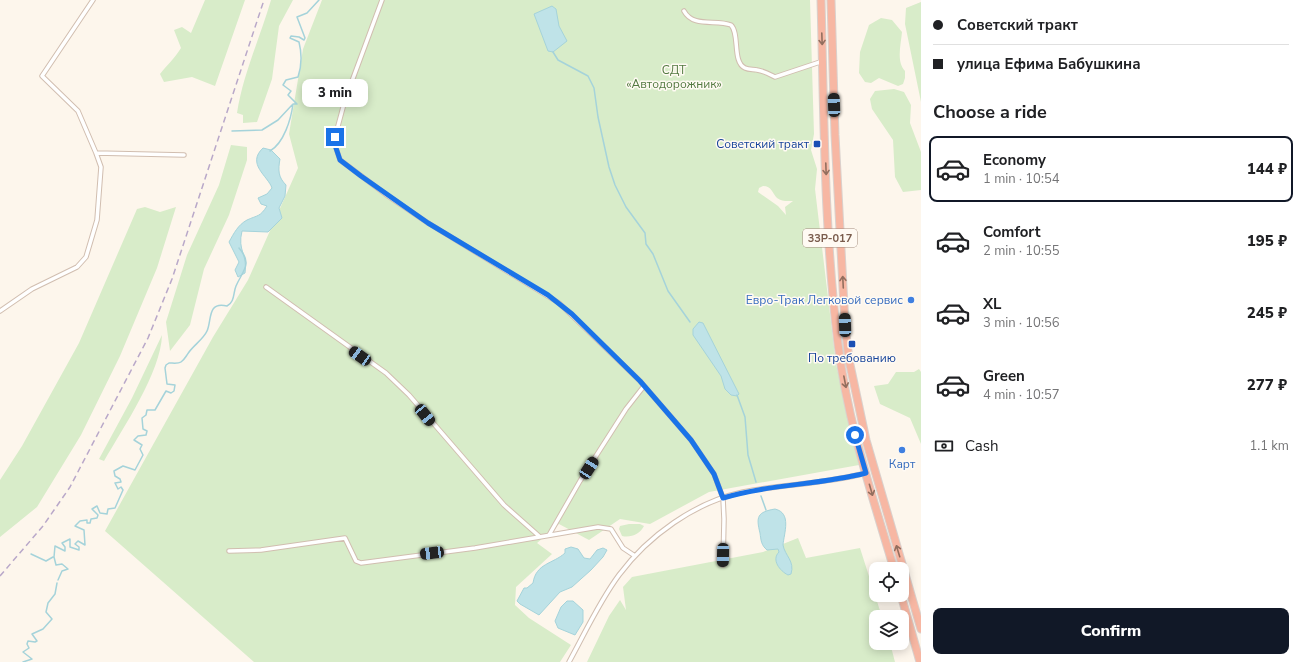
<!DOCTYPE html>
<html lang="en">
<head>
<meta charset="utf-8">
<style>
	body { margin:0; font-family:"Nunito Sans",sans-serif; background:#f2f2f2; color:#202124; height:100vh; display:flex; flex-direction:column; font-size:15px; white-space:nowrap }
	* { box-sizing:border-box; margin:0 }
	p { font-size:13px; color:#757577 }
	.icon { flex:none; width:22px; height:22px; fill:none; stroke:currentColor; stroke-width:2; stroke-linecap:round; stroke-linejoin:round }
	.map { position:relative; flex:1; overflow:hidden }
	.side { display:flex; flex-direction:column; background:#fff; width:380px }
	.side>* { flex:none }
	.guide { display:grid; align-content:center; height:88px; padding:0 12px; background:#fff }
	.fabs { position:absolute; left:869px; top:562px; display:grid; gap:8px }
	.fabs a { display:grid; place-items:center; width:40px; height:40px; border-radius:8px; background:#fff; box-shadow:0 2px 10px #0003; font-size:20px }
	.end { position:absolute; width:18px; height:18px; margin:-9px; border:5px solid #1a73e8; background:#fff; box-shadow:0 0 0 2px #fff }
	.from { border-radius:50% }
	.bubble { position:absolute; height:28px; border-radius:8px; background:#fff; box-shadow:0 2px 10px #0003; font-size:13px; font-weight:800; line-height:28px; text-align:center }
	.car { position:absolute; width:12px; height:24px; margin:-12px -6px; border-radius:5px; box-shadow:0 0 3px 1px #0007; background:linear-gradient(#222 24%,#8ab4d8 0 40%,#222 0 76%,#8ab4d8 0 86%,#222 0) }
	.guide b { display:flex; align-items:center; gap:14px; height:38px; font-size:15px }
	.guide b+b { border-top:1px solid #e0e0e0 }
	.guide i { width:10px; height:10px; background:#202124 }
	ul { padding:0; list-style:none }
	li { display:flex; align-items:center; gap:12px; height:66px; margin:0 8px 6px; padding:0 4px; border:2px solid transparent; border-radius:8px }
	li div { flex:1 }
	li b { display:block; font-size:15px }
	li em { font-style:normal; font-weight:800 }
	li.on { border-color:#111827 }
	li>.icon { width:36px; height:36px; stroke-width:1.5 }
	h2 { padding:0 12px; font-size:18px; line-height:48px }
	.pay { display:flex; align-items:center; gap:10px; height:44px; padding:0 12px; font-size:15px }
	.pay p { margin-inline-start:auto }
	.primary-button { display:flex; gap:8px; margin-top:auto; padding:8px 12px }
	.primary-button a { flex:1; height:46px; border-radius:8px; background:#111827; color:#fff; font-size:16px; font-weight:800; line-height:46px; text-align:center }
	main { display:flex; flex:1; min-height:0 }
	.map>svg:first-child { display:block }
</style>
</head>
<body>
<main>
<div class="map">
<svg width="921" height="662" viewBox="0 0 921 662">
	<rect width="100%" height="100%" fill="#fdf6ec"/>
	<!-- green -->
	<path fill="#d8ecc9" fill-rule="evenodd" d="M205,0H245L215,86L192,77L164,82L160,74C167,65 175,58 181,48L174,30L182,27L191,33Z
		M271,0H293L279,26L272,79L257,122L243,123V115L237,113C243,74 260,38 271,0Z
		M322,0H810L814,134L811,150L817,169L815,189L836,364L859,465L709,492L650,524L620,519L589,540L559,524L537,543L552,554L516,587L515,605L529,618L571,645L560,662H254L105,531L213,337L248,280L298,168L289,134L303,49ZM763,186C772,186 772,193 777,198C782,202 788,201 793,201L785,207L786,215L778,206L758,192L759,188Z
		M921,2V102L905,24L906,8Z
		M881,18L892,20L902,32C901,44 896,62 905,71V78L903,84L898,86L879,78L871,83L865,82L859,73L860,52L869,25Z
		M894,89L904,92L911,105L910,123L921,152V190L903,192L895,177L893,140L872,109L870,99L875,91Z
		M231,145L247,147V160L229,215L204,269L190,325L170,351L166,322L187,255L219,185Z
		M145,207L160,212L176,207L157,268L120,356L81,435L37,507L0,537V480L22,446L79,343L137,209Z
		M162,335C161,372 123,428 104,461L99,459L132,398Z
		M919,369L921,372V444L910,418L880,404L874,386L888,384L896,372H914Z
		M629,524H640L644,526C640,534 631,538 622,536L619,529L620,526Z
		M798,538L806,558L860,548L882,617H876V643H890L895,662H587L609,616L620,600L626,610L623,587L632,577L763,552Z"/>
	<!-- water -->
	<path fill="#bfe3e8" stroke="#a5d3da" d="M552,6L556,9L559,26L567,41L553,52L548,51L534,14Z
		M263,148L271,150L280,159C278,170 278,177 286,185L285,196L279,208L282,218L268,232L242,231C237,251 248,254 245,273L238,277L235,270L239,262L229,242C234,233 238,225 247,220C258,215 260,217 267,206L261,204L258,198L267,194L272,188C268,176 246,164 263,148Z
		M699,322L703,323L739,394L737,396L731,395L725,389L721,376L693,335V329Z
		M775,509C792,513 784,533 783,545C785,556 795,561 791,574L788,575C780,571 771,560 779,552L778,549L767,550C761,545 761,540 760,533C756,517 757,512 775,509Z
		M571,547L578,549L584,558L590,559L597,550L603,548L607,550L603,557L591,570L572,587L560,592L539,615L520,604L517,601L524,588H527L533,583C536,563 553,564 565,553V549Z
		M567,601H573L583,610V622L575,635L558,628L555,621L561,607Z"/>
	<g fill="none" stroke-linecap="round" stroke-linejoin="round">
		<!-- stream -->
		<path stroke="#a5d3da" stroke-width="1.5" d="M553,52L558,60L588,76L594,88L598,117L609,167L615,185L626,207L645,233L646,244L653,254L668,291L690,322
			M232,131L262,130L278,120L292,105
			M270,151C284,143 291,119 293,104H297L288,95L291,91L283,85L286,80L298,77C302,65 302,54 299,42L290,38L291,36L299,37L304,40L305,38L297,17L307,13L319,0
			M737,395L745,417L748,455L756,482
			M761,496L766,510
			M31,554L46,561L53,557
			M58,580L62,571L68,569L62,564L56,565L54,557L55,546L65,551V547L62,543L70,539V547L79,550V547L75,544L78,541L85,545L84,530L75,526L80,521L87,520V523H90L91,519L97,518L98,515L92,509L97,506L100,513L107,514L108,509L115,508L123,490L121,487L118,489L115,483L121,482L120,479L115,476L114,471L123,466L135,470L143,455L140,449L142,445L134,440L138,436L146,435L147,431L143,429L142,418L146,415L147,410H155L166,391L171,393L174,391L175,385L167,384L165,368L166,365L169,363C173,363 178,364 181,362C184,360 185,358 187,355C192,346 203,340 207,331C212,320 207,301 227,306C235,302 233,293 236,286C243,270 253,264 239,248
			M23,662L32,659L23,652L29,648L27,644L28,641L35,642L37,641L32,634L43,629L52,619L46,612L48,603L55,594L57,583"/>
		<defs>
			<path id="street" d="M382,0L345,100L335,137L336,148L340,160L388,196L428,223L559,303L640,381L691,440L714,474L723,498L724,519L723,565
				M684,11C693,28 716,19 731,25C740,34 732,62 745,68C749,70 754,69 757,70C764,71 769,74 775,77L823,61
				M96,153L184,155
				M266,287L386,373L409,395L504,505L539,536
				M0,311L32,289L77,267L86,257L97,220L101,167L96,153L78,111L42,76L93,0
				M549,535L580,481L626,409L644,386
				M229,551L261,550L345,538L356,561L361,563L475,548L598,527L611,529L623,548L635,556
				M569,662C585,633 599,602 619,575C648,536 695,502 743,492C784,484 825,484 866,473"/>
			<path id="highway" d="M821,0C824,114 824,230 838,344C847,420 872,495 894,569
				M831,0L835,135L845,325L849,360L866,440L921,629
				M901,595L920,662"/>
		</defs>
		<!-- street casing -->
		<use href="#street" stroke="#d1beb0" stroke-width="5.5"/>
		<!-- highway casing -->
		<use href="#highway" stroke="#dad1cd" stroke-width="9"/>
		<!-- street -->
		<use href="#street" stroke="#fff" stroke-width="3.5"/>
		<!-- highway -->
		<use href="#highway" stroke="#f7b7a3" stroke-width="7"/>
		<!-- rail -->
		<path stroke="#b9a8c9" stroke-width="1.5" stroke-dasharray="6 4" stroke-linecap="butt" d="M0,576L43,526L70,487L148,338L172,279L264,0"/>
	</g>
	<!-- one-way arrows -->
	<defs><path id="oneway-shaft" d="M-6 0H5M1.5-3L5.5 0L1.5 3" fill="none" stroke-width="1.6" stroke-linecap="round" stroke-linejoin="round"/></defs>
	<g stroke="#936e5e">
		<use href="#oneway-shaft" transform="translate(822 39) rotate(88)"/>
		<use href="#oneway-shaft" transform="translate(826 169) rotate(88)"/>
		<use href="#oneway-shaft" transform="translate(843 282) rotate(-93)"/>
		<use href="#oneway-shaft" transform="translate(845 382) rotate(79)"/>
		<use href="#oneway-shaft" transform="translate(871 490) rotate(74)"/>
		<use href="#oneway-shaft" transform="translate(898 551) rotate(-107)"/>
	</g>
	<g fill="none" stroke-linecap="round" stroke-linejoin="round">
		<!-- route -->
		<path stroke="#1a73e8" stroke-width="5" d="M335,137L336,148L340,160L361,176L428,223L548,295L572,314L640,381L691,440L714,474L723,498C770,484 819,485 866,473L855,435"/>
	</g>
	<!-- markers -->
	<g fill="#1a4fb4" stroke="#fffaf3" stroke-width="1.5">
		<rect x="813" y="140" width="8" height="8" rx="2"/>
		<rect x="848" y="340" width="8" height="8" rx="2"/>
	</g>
	<g fill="#3f7fe0" stroke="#fffaf3" stroke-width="1.5">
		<circle cx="911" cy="300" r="4"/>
		<circle cx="902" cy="450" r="4"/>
	</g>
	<g text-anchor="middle" stroke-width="3" stroke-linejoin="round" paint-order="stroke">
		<!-- shield labels -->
		<rect fill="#fffaf3" stroke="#a28b7f" stroke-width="1" x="803" y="229" width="54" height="18" rx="3"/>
		<g font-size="11" font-weight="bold" fill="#7a5c4d">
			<text x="830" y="242">33Р-017</text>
		</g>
		<!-- park labels -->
		<g font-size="12" fill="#537a41" stroke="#fffaf3">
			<text x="674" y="74">СДТ<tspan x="674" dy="14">«Автодорожник»</tspan></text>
		</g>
		<!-- transit labels -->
		<g font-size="12" fill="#164399" stroke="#fffaf3" text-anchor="end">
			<text x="809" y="148">Советский тракт</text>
			<text x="852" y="362" text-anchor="middle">По требованию</text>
		</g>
		<!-- shop labels -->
		<g font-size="12" fill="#366cbe" stroke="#fffaf3" text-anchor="end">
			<text x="903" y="304">Евро-Трак Легковой сервис</text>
			<text x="902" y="468" text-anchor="middle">Карт</text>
		</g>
	</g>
</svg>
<div class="fabs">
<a><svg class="icon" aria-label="locate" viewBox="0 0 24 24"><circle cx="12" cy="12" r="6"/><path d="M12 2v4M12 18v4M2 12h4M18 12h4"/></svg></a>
<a><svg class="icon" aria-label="layers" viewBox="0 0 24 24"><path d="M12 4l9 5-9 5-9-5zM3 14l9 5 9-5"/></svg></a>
</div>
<i class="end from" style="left:855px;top:435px"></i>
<i class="end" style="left:335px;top:137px"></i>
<div class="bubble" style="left:302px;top:79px;width:66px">3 min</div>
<i class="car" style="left:834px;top:105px;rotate:358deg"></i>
<i class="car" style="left:845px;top:325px;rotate:358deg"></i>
<i class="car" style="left:360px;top:356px;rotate:305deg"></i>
<i class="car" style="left:425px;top:415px;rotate:141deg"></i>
<i class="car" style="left:589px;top:468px;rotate:33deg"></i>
<i class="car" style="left:432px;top:553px;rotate:263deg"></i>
<i class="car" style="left:723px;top:555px;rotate:181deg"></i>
</div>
<section class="side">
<div class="guide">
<b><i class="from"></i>Советский тракт</b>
<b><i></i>улица Ефима Бабушкина</b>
</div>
<h2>Choose a ride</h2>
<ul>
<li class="on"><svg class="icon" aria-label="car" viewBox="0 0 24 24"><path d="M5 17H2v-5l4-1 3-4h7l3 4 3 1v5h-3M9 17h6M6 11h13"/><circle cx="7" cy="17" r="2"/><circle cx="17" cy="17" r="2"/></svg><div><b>Economy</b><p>1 min · 10:54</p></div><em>144 ₽</em></li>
<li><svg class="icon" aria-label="car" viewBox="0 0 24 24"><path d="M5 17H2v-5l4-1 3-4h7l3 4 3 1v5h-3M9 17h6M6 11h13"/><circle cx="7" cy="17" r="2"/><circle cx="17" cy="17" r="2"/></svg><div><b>Comfort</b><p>2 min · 10:55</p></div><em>195 ₽</em></li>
<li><svg class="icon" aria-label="car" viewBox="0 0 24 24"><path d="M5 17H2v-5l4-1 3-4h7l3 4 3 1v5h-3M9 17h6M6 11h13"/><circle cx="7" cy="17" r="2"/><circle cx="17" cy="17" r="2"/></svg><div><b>XL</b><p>3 min · 10:56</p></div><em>245 ₽</em></li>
<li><svg class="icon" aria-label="car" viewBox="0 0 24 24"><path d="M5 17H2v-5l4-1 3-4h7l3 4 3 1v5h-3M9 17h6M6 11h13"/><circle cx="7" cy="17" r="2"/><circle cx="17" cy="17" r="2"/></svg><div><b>Green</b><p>4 min · 10:57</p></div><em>277 ₽</em></li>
</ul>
<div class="pay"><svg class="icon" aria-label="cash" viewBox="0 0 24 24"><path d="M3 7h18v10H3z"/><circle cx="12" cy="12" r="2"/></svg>Cash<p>1.1 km</p></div>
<div class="primary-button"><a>Confirm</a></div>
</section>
</main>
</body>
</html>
